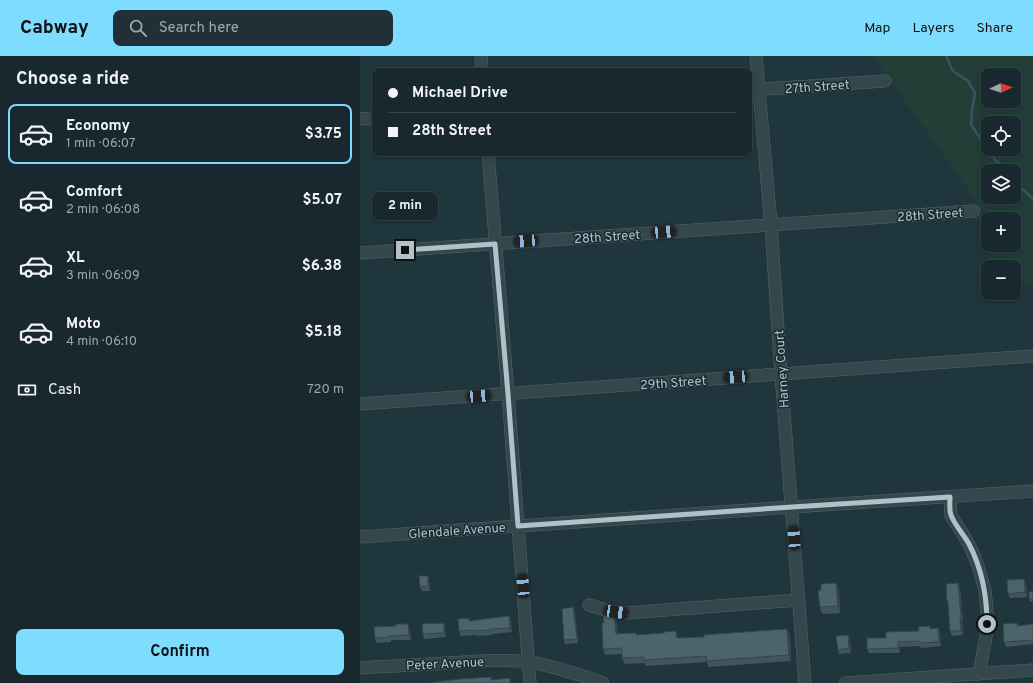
<!DOCTYPE html>
<html lang="en">
<head>
<meta charset="utf-8">
<style>
	body { margin:0; font-family:Overpass,sans-serif; background:#213036; color:#f1f3f6; height:100vh; display:flex; flex-direction:column; font-size:15px; white-space:nowrap }
	* { box-sizing:border-box; margin:0 }
	p { font-size:13px; color:#9fa6aa }
	.icon { flex:none; width:22px; height:22px; fill:none; stroke:currentColor; stroke-width:2; stroke-linecap:round; stroke-linejoin:round }
	.map { position:relative; flex:1; overflow:hidden }
	.panel { display:flex; flex-direction:column; background:#18282e; width:360px }
	.panel>* { flex:none }
	.guide { position:absolute; left:12px; top:12px; width:380px; height:88px; border-radius:8px; box-shadow:0 2px 6px #0003,0 0 0 1px #36444a; display:grid; align-content:center; height:88px; padding:0 16px; background:#18282e }
	.needle { width:26px; rotate:86deg }
	.controls { position:absolute; left:621px; top:12px; display:grid; gap:8px }
	.controls a { display:grid; place-items:center; width:40px; height:40px; border-radius:8px; background:#18282e; box-shadow:0 2px 6px #0003,0 0 0 1px #36444a; font-size:20px }
	.end { position:absolute; width:18px; height:18px; margin:-9px; border:5px solid #afc2c9; background:#111; box-shadow:0 0 0 2px #111 }
	.from { border-radius:50% }
	.bubble { position:absolute; height:28px; border-radius:8px; background:#18282e; box-shadow:0 2px 6px #0003,0 0 0 1px #36444a; font-size:13px; font-weight:700; line-height:28px; text-align:center }
	.car { position:absolute; width:12px; height:24px; margin:-12px -6px; border-radius:5px; box-shadow:0 0 3px 1px #0007; background:linear-gradient(#222 24%,#8ab4d8 0 40%,#222 0 76%,#8ab4d8 0 86%,#222 0) }
	.guide b { display:flex; align-items:center; gap:14px; height:38px; font-size:15px }
	.guide b+b { border-top:1px solid #36444a }
	.guide i { width:10px; height:10px; background:#f1f3f6 }
	ul { padding:0; list-style:none }
	li { display:flex; align-items:center; gap:12px; height:60px; margin:0 8px 6px; padding:0 8px; border:2px solid transparent; border-radius:8px }
	li div { flex:1 }
	li b { display:block; font-size:15px }
	li em { font-style:normal; font-weight:700 }
	li.selected { border-color:#7edcff }
	li>.icon { width:36px; height:36px; stroke-width:1.5 }
	h2 { padding:0 16px; font-size:18px; line-height:48px }
	.pay { display:flex; align-items:center; gap:10px; height:44px; padding:0 16px; font-size:15px }
	.pay p { margin-inline-start:auto }
	.cta { display:flex; gap:8px; margin-top:auto; padding:8px 16px }
	.cta a { flex:1; height:46px; border-radius:8px; background:#7edcff; color:#111; font-size:16px; font-weight:700; line-height:46px; text-align:center }
	header { display:flex; align-items:center; gap:24px; box-sizing:border-box; height:56px; padding:0 20px; background:#7edcff; color:#111 }
	header strong { font-size:19px }
	nav { display:flex; gap:22px; margin-inline-start:auto; font-size:14px }
	.search { width:280px; height:36px; background:#213036; display:flex; align-items:center; gap:10px; box-sizing:border-box; padding:0 14px; border-radius:8px; color:#9fa6aa; font-size:15px }
	main { display:flex; flex:1; min-height:0 }
	.map>svg:first-child { display:block }
</style>
</head>
<body>
<header>
<strong>Cabway</strong>
<div class="search"><svg class="icon" aria-label="search" viewBox="0 0 24 24"><circle cx="10" cy="10" r="6"/><path d="M15 15l6 6"/></svg>Search here</div>
<nav><a>Map</a><a>Layers</a><a>Share</a></nav>
</header>
<main>
<section class="panel">
<h2>Choose a ride</h2>
<ul>
<li class="selected"><svg class="icon" aria-label="car" viewBox="0 0 24 24"><path d="M5 17H2v-5l4-1 3-4h7l3 4 3 1v5h-3M9 17h6M6 11h13"/><circle cx="7" cy="17" r="2"/><circle cx="17" cy="17" r="2"/></svg><div><b>Economy</b><p>1 min · 06:07</p></div><em>$3.75</em></li>
<li><svg class="icon" aria-label="car" viewBox="0 0 24 24"><path d="M5 17H2v-5l4-1 3-4h7l3 4 3 1v5h-3M9 17h6M6 11h13"/><circle cx="7" cy="17" r="2"/><circle cx="17" cy="17" r="2"/></svg><div><b>Comfort</b><p>2 min · 06:08</p></div><em>$5.07</em></li>
<li><svg class="icon" aria-label="car" viewBox="0 0 24 24"><path d="M5 17H2v-5l4-1 3-4h7l3 4 3 1v5h-3M9 17h6M6 11h13"/><circle cx="7" cy="17" r="2"/><circle cx="17" cy="17" r="2"/></svg><div><b>XL</b><p>3 min · 06:09</p></div><em>$6.38</em></li>
<li><svg class="icon" aria-label="car" viewBox="0 0 24 24"><path d="M5 17H2v-5l4-1 3-4h7l3 4 3 1v5h-3M9 17h6M6 11h13"/><circle cx="7" cy="17" r="2"/><circle cx="17" cy="17" r="2"/></svg><div><b>Moto</b><p>4 min · 06:10</p></div><em>$5.18</em></li>
</ul>
<div class="pay"><svg class="icon" aria-label="cash" viewBox="0 0 24 24"><path d="M3 7h18v10H3z"/><circle cx="12" cy="12" r="2"/></svg>Cash<p>720 m</p></div>
<div class="cta"><a>Confirm</a></div>
</section>
<div class="map">
<svg width="673" height="627" viewBox="0 0 673 627">
	<rect width="100%" height="100%" fill="#20363d"/>
	<!-- green -->
	<path fill="#223e37" fill-rule="evenodd" d="M513,0H673V227L654,228V211H631L629,189H654V163H628V173L627,160ZM628,19H654V45H628ZM628,67H654V93H628ZM628,115H654V141H628Z"/>
	<g fill="none" stroke-linecap="round" stroke-linejoin="round">
		<!-- stream -->
		<path stroke="#315763" stroke-width="2.5" d="M586,0L593,15L608,25L615,37L612,55L611,68L629,97L641,110L644,115
			M654,125L673,143"/>
		<defs>
			<path id="minor" d="M121,0L122,15
				M396,0L411,169L421,318L445,627
				M389,34L525,25
				M0,63L15,62
				M128,97L148,338L170,627
				M0,197L614,155
				M0,348L673,300
				M590,441L591,460L604,480L612,495L618,510L625,534L627,554V568L626,580L619,618
				M0,481L432,451L673,435
				M229,549L246,554L266,557L438,544
				M0,612C29,610 59,609 88,607C115,605 143,603 170,606C195,610 220,619 243,627
				M485,627L673,614"/>
		</defs>
		<!-- minor casing -->
		<use href="#minor" stroke="#52656a" stroke-width="13"/>
		<!-- minor -->
		<use href="#minor" stroke="#34474d" stroke-width="12"/>
	</g>
	<!-- wall -->
	<path fill="#40565c" d="M68,520L69,525L70,535H62L60,531Z
		M664,523L666,528L667,541L650,542L648,538Z
		M598,527L600,532L603,565H602L603,579L592,580L590,575L588,548L587,545Z
		M479,534L480,557L462,558L460,551Z
		M673,535V545L670,546L669,543Z
		M215,556L218,587L205,588L204,584Z
		M149,560L151,565L152,576L132,578V579L117,580V579L101,580L99,575L109,562L110,565Z
		M256,564L258,578L276,577L277,579L318,582L344,581L427,573L430,580L431,605L348,611L347,606L286,610L285,607L265,608L262,602V598L245,599L243,593Z
		M84,567L85,572L86,581L64,583L63,578L76,568Z
		M657,567L658,570L673,568V588L646,591L644,586Z
		M578,572L580,577L581,590L561,592L560,590L540,591V597H509L507,593L526,582L559,575Z
		M50,573L51,584H31V586L16,587L15,582Z
		M488,579L490,583L491,597L479,598L478,594Z"/>
	<!-- shaded-wall -->
	<path fill="#34464b" d="M68,520L69,525L70,535L68,530Z
		M664,523L666,528L667,541L665,536Z
		M476,527L479,534L480,557L478,550Z
		M598,527L600,532L603,565L601,560Z
		M213,551L215,556L218,587L217,583Z
		M254,558L256,564L258,584L256,578Z
		M149,560L151,565L152,576L150,572Z
		M600,560L602,565L603,579L601,575Z
		M84,567L85,572L86,581L84,577Z
		M48,568L50,573L51,584L49,579Z
		M578,572L580,577L581,590L579,586Z
		M427,573L430,580L431,605L429,599Z
		M488,579L490,583L491,597L489,592Z
		M538,586L540,591V597L538,592Z"/>
	<!-- building -->
	<path fill="#4b646b" stroke="#34464b" d="M59,520H68V530L60,531Z
		M664,523L665,536L648,538L647,524Z
		M476,527L478,550L460,551L458,535L461,534V528Z
		M598,527L601,560H600L601,575H590L588,545H587L586,528Z
		M673,535V543H669V536Z
		M213,551L217,583L204,584L202,553Z
		M254,558L256,578L276,577V579L304,577V576L316,575L317,582L344,581V579L356,578L427,573L429,599L346,605V600L284,604V601L262,602V592L243,593L242,567H244L243,559Z
		M149,560L150,572L130,573V574L115,575V574L99,575L98,563L109,562V565Z
		M75,567V568L84,567V577L63,578L62,568Z
		M657,567V570L673,568V584L644,586L643,568Z
		M36,568H48L49,579L30,580V581L15,582L14,571L36,570Z
		M570,570V573L578,572L579,586L560,587L559,585L538,586V592L507,593V582H526V576L559,575L558,571Z
		M488,579L489,592L478,594L476,580Z
		M131,621V624L150,622V627H67L100,623Z"/>
	<g fill="none" stroke-linecap="round" stroke-linejoin="round">
		<!-- route -->
		<path stroke="#afc2c9" stroke-width="5" d="M45,194L135,188L148,338L158,470L432,451L590,441C590,447 589,454 591,459C594,468 604,479 609,488C622,513 627,540 627,568"/>
	</g>
	<g text-anchor="middle" stroke-width="3" stroke-linejoin="round" paint-order="stroke">
		<!-- street labels -->
		<g font-size="13" fill="#afc2c9" stroke="#192c31">
			<text transform="translate(457 30) rotate(-4)" y="5">27th Street</text>
			<text transform="translate(570 158) rotate(-4)" y="5">28th Street</text>
			<text transform="translate(247 180) rotate(-4)" y="5">28th Street</text>
			<text transform="translate(421 313) rotate(-94)" y="5">Harney Court</text>
			<text transform="translate(313 326) rotate(-4)" y="5">29th Street</text>
			<text transform="translate(97 474) rotate(-4)" y="5">Glendale Avenue</text>
			<text transform="translate(85 607) rotate(-3)" y="5">Peter Avenue</text>
		</g>
	</g>
</svg>
<div class="controls">
<a><svg class="needle" viewBox="-14 -14 28 28"><path d="M0-13l5 13h-10z" fill="#e53935"/><path d="M0 13l5-13h-10z" fill="#9fa6aa"/></svg></a>
<a><svg class="icon" aria-label="locate" viewBox="0 0 24 24"><circle cx="12" cy="12" r="6"/><path d="M12 2v4M12 18v4M2 12h4M18 12h4"/></svg></a>
<a><svg class="icon" aria-label="layers" viewBox="0 0 24 24"><path d="M12 4l9 5-9 5-9-5zM3 14l9 5 9-5"/></svg></a>
<a>+</a>
<a>−</a>
</div>
<i class="end from" style="left:627px;top:568px"></i>
<i class="end" style="left:45px;top:194px"></i>
<div class="bubble" style="left:12px;top:136px;width:66px">2 min</div>
<i class="car" style="left:304px;top:176px;rotate:86deg"></i>
<i class="car" style="left:166px;top:185px;rotate:266deg"></i>
<i class="car" style="left:376px;top:321px;rotate:266deg"></i>
<i class="car" style="left:119px;top:340px;rotate:86deg"></i>
<i class="car" style="left:434px;top:482px;rotate:356deg"></i>
<i class="car" style="left:163px;top:530px;rotate:355deg"></i>
<i class="car" style="left:256px;top:556px;rotate:98deg"></i>
<div class="guide">
<b><i class="from"></i>Michael Drive</b>
<b><i></i>28th Street</b>
</div>
</div>
</main>
</body>
</html>
